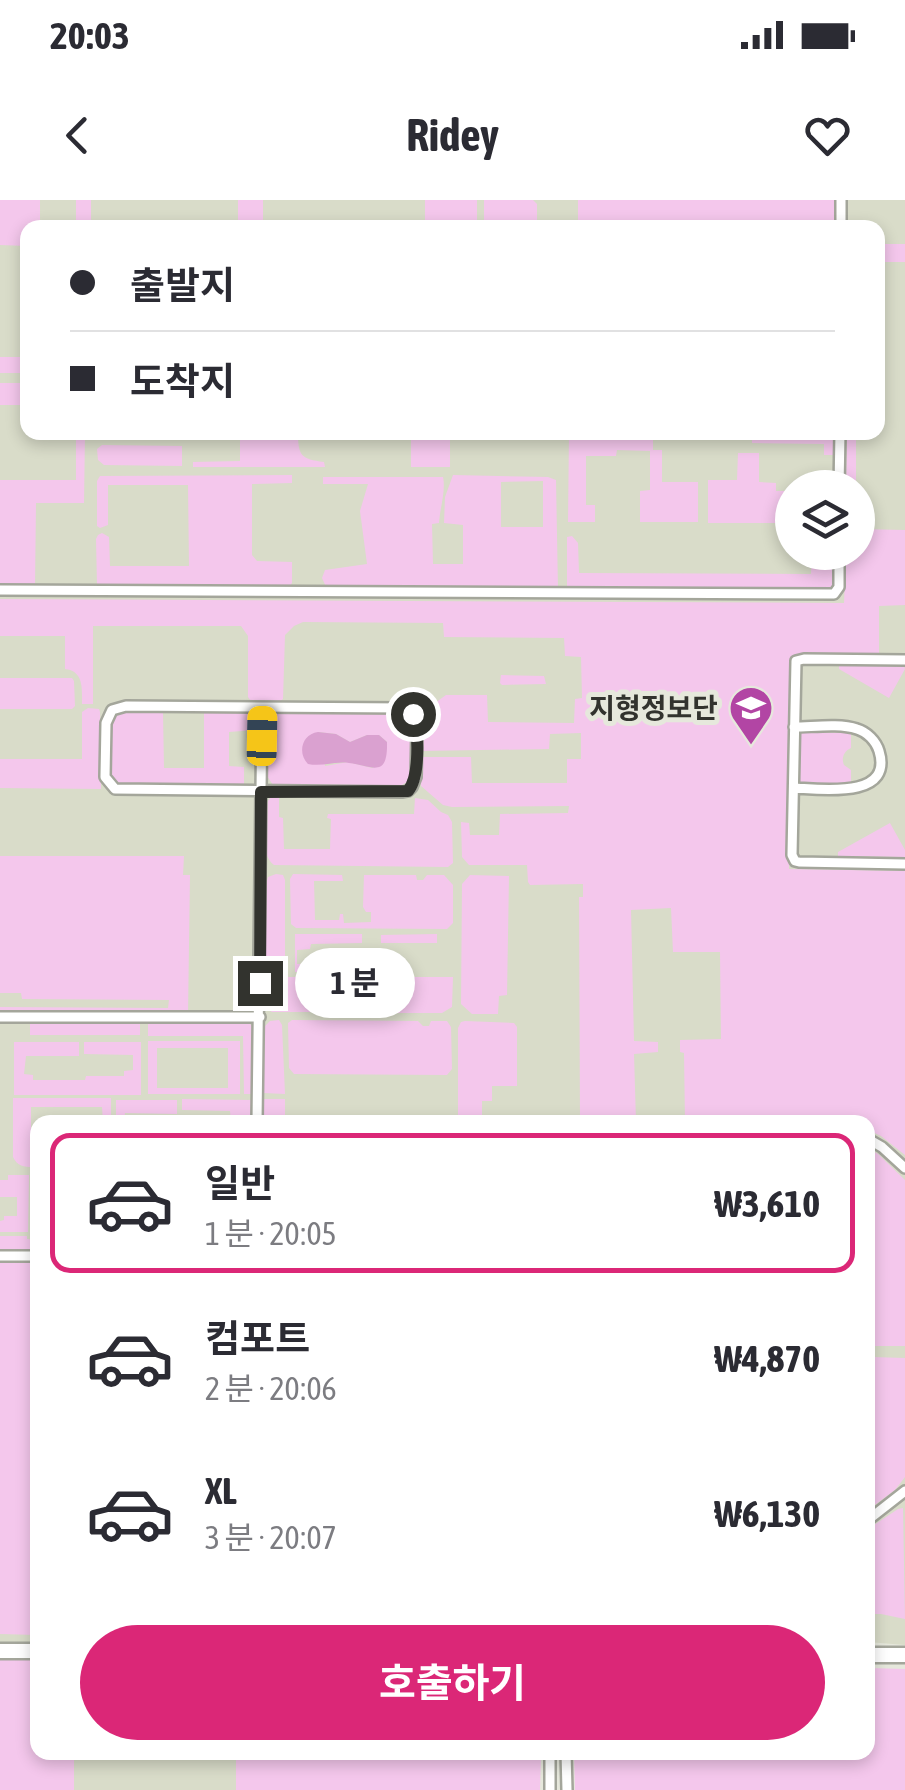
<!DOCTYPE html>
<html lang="ko">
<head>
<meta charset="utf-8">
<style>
	body { margin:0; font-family:"Asap Condensed","Noto Sans KR",sans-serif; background:#f2f2f3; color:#2b2b33; height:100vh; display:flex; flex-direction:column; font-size:38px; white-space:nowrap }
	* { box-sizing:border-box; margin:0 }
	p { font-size:32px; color:#7c7c81 }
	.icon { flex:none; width:55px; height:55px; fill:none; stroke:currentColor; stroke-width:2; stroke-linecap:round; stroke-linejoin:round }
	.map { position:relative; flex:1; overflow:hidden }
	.panel { position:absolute; left:30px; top:915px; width:845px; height:645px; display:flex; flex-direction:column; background:#fff; border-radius:20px; box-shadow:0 5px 15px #0003 }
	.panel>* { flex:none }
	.banner { position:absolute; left:20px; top:20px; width:865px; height:220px; border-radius:20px; box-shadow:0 5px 15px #0003; display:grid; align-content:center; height:220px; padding:0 50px; background:#fff }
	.buttons { position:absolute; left:775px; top:270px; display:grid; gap:20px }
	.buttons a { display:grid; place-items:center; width:100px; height:100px; border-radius:50%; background:#fff; box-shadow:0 5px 15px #0003; font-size:50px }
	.end { position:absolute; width:45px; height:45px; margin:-22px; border:12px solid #32332e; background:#fff; box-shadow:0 0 0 5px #fff }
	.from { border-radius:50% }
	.bubble { position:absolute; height:70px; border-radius:35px; background:#fff; box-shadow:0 5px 15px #0003; font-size:32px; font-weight:700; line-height:70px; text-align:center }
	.car { position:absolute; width:30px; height:60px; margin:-30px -15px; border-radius:12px; box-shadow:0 0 8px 2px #0007; background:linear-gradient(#f5c518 24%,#345 0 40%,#f5c518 0 76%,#345 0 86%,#f5c518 0) }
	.banner b { display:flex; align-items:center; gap:35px; height:95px; font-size:38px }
	.banner b+b { border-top:2px solid #e1e1e2 }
	.banner i { width:25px; height:25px; background:#2b2b33 }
	ul { padding:18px 0 0; list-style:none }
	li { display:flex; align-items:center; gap:30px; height:140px; margin:0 20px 15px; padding:0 30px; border:5px solid transparent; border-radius:20px }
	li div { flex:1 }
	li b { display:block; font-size:38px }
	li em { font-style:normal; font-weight:700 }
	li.current { border-color:#db2777 }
	li>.icon { width:90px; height:90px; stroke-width:1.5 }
	.primary-button { display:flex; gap:20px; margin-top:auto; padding:20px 50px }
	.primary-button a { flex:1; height:115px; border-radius:60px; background:#db2777; color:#fff; font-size:40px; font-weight:700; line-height:115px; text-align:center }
	.status { display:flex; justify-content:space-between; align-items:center; height:70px; padding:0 50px; background:#fff; direction:ltr }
	.status svg { height:28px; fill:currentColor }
	header { display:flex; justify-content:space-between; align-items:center; height:130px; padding:0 50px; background:#fff; font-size:45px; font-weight:700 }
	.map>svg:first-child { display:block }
</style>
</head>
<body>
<div class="status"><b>20:03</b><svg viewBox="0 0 49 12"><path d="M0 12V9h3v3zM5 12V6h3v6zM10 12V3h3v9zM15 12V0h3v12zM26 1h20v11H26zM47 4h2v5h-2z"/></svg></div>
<header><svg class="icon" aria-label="back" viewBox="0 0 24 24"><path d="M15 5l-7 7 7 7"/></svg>Ridey<svg class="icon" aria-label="heart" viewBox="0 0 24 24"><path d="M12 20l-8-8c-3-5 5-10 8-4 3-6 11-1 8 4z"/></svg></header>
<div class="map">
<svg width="905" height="1590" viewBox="0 0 905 1590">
	<rect width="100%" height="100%" fill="#e6e8dc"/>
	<!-- built -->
	<path fill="#d9dcc9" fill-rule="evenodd" d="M0,0H905V1445L868,1442V922H38L37,1442H0ZM28,28H878V232H28ZM792,288H858V352H792Z
		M0,1460H37L38,1552L236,1553V1590H0Z"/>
	<!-- green -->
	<path fill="#f4c7ec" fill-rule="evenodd" d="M0,0H40V27L28,28L27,46L0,45Z
		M76,0H91V27H76Z
		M238,0H263V27H238Z
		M425,0H477V24H459L458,27H425Z
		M484,0H533L537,4V27H484Z
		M578,0H836L837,27H569V24L578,22Z
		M878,44H905V62H878Z
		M0,157H27V173H0Z
		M27,183V195L21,205H0V183Z
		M298,232C298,256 301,259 324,262L325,267H193V262L240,261V233Z
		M658,232L730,233V240L657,239Z
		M76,233H85L84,303H36L35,385H0V280H76Z
		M411,233H450V267H411Z
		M569,233H653V250H662V282H698V322H640V291L650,290V251L617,250L616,256H586V305H595V322H568Z
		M752,233H834V255H824V244L752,243Z
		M847,233H864V239H856V287H846Z
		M102,245L182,246V266L104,265L98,260L97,249Z
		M738,253H759V282L776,283V291H788L789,285H817V287L792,288V323H708V280H737Z
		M292,275V283L252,284V355L257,361L292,362V383L288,388L102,389L97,385L96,339L98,335L102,333L109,337L110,366H189L188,285H108V325L100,328L97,326V281L100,276Z
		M453,275L548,277L556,280L558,389H327L322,378L325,370L367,364L360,311L368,284H323V277H443C446,290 440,308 439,323L432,324L433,364H463V325L444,323L445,297ZM543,281V327H501V282Z
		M858,329L905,330V405L879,406V457L797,456L791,463L789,669L905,671V955L881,936L868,930V922H849L809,915L758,917L736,922H685L684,853L680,852V840L721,839L720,752H673L671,708L631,710L634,841L658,842V852L634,854L636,922H580L579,697H583V684L530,685L528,682L527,665H469L462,657L461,622L469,623L470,635H499L500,614L568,613L569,606L452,607L443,605L421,586V557H471L472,583H567V559H581V533L550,534L549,549L421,551L420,514L446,495H487L488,522L574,523L575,499L582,498L581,457L565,456L564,438L444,437L443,423L303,422L294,426L285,435L283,499L278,503H252L248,497V436L241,426H93V504H82C82,489 84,471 65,469V436H0V399L844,403L846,353L858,352Z
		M572,336L578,343L579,373L811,374L812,353L835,352L833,385L828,391L570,389L567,388V337Z
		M839,466H904L905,469L889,498L839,469Z
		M501,475L544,476L546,484L502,485L500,483Z
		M0,478H72L74,481L75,506L72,509H0Z
		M88,508L99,509L100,512L101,589L0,588V559H82V512Z
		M281,511L400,512L405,514L412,528L411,576L409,581L396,588L279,587L273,585L267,576L268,534L274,515ZM318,532L336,534L350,542L367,535H379L387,542L383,564L372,568L348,562L325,566Z
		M124,512L163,513L164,568H204V513L247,512L256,521L258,528L255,530L229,532V566L244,567V586L117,584L111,576L110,524L113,515Z
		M800,532L851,533V548C844,551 841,558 844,565L851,570V586L800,585Z
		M271,597H279V617L283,618L284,649H330L331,619L327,618L328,614H414L415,598L428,600L441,612L448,615L452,622L453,663L448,667L274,665C259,653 265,624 265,605Z
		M890,623L905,650V657L838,656V652Z
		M0,656H184L183,675H190L188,814L0,812V807L168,808L169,800L22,799L21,793H0Z
		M276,674L283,675L285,680V777H343V795H349V812H272L267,809L263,797L265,688L268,677Z
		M293,674L342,675L343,681H314L315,720H339L340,714H343L344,723L371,722V712H366L363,707L364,675H416L417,680H423L427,675H444L453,685V723L447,729L296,728L291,724L290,679Z
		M470,675L509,676L507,795L499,796L498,814H472L461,804L462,684Z
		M295,734H362V743L311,744L310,749L297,750V764H305V772H295Z
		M437,734V743H381V735Z
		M397,777H453L452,807L442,813H388V795H397Z
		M30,820L140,821V835H30Z
		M279,820L282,825L285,894L263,893L264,827L270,821Z
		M292,820L418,821L423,826H429L431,821H447L451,827L452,869L447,875L294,874L289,868L288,823Z
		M148,821H247L254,828L255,894H244L243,836H148Z
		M465,821L514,823L517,827V886H492V901H482V922H458V828L461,822Z
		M148,841H240V894H148ZM228,848V888H157V848Z
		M14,842H79V856H26L24,874L33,875V880H85L86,876H124V871L133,870V855L84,854V842H141V895H14Z
		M13,898H111V922H103L102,907H31V945L37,946V967C27,967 18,968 13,957Z
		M182,899L255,900L254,922H231L230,911L182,910Z
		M263,899H285V922H263Z
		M116,900H177V914L125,913L124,922H116Z
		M868,948L878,954L905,980V1146H872L871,1096L868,1090Z
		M8,975H29L28,1032H0V1021L4,1020V1016H17V997H0V980H8Z
		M0,1036H27V1039L37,1040V1052H0Z
		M0,1060H37L38,1203L30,1215V1298L37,1299V1435L0,1434Z
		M872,1157L905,1158V1277L895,1290L868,1310V1195L871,1189Z
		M903,1308L905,1419L881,1414H868V1329L898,1309Z
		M0,1460H37L38,1552L74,1553V1590H0Z
		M868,1468L905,1469V1590H575L574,1553L868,1552Z
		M236,1553H541L540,1590H236Z"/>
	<!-- water -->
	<path fill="#daa1d0" d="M318,532L336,534L350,542L367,535H379L387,542C388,579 372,566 349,563C335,561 322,567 308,564C297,553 302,534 318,532Z"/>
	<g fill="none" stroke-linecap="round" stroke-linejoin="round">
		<defs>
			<path id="street" d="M841,28V0
				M839,288L840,232
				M0,390L834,394L839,387V352
				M905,460L804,459L796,461L792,655L795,661L799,662L905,664
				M126,506L406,508L413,514L417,526L416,577L412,587L408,591L403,592L115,589L105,577L106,523L112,510Z
				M794,527C813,527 839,523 857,529C867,532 876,541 879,551C894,600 819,589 794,588
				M0,817H260
				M257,922L262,508
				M783,922H815
				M868,939L882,947L905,968
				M0,1056H38
				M868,1320L905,1291
				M550,1552V1590
				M566,1552L567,1590"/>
			<path id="secondary" d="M0,1451H38
				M868,1455H905"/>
		</defs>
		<!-- street casing -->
		<use href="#street" stroke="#a4a69b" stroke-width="14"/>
		<!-- secondary casing -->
		<use href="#secondary" stroke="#a4a69b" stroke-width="19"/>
		<!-- street -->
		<use href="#street" stroke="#fff" stroke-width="9"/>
		<!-- secondary -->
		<use href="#secondary" stroke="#fff" stroke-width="14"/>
	</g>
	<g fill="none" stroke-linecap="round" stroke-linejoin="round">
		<!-- route -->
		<path stroke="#32332e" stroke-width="12" d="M260,783L261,592L408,591C420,577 419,532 413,514"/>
	</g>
	<!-- icons -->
	<defs>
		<symbol id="university-pin" viewBox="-11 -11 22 30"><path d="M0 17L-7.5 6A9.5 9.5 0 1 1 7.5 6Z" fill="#b245a4" stroke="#e6e8dc"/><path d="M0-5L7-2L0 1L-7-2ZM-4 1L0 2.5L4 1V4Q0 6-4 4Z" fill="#fff"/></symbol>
	</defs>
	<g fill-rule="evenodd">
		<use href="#university-pin" x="726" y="483" width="50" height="68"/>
	</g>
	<g text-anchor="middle" stroke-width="10" stroke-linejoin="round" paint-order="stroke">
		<!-- poi labels -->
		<g font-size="28" font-weight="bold" fill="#32332e" stroke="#e6e8dc" text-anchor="end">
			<text x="718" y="518">지형정보단</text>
		</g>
	</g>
</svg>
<div class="buttons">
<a><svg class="icon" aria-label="layers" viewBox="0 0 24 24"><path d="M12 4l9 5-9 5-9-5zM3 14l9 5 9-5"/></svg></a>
</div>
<i class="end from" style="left:413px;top:514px"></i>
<i class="end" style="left:260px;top:783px"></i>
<div class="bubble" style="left:295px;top:748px;width:120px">1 분</div>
<i class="car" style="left:262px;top:536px;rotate:1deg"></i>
<div class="banner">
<b><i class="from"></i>출발지</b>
<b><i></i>도착지</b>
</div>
<section class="panel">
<ul>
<li class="current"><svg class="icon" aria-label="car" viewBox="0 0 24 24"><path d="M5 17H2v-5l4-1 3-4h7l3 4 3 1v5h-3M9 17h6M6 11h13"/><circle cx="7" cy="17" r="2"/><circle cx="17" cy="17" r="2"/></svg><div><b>일반</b><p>1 분 · 20:05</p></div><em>₩3,610</em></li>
<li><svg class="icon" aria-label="car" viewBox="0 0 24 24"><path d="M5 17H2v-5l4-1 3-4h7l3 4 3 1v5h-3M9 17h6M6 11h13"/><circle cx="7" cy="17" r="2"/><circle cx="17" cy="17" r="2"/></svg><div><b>컴포트</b><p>2 분 · 20:06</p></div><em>₩4,870</em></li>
<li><svg class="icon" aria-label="car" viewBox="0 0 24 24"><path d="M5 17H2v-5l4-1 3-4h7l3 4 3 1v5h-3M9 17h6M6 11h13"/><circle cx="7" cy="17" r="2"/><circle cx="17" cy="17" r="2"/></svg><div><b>XL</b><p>3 분 · 20:07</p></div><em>₩6,130</em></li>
</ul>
<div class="primary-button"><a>호출하기</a></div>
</section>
</div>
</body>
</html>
